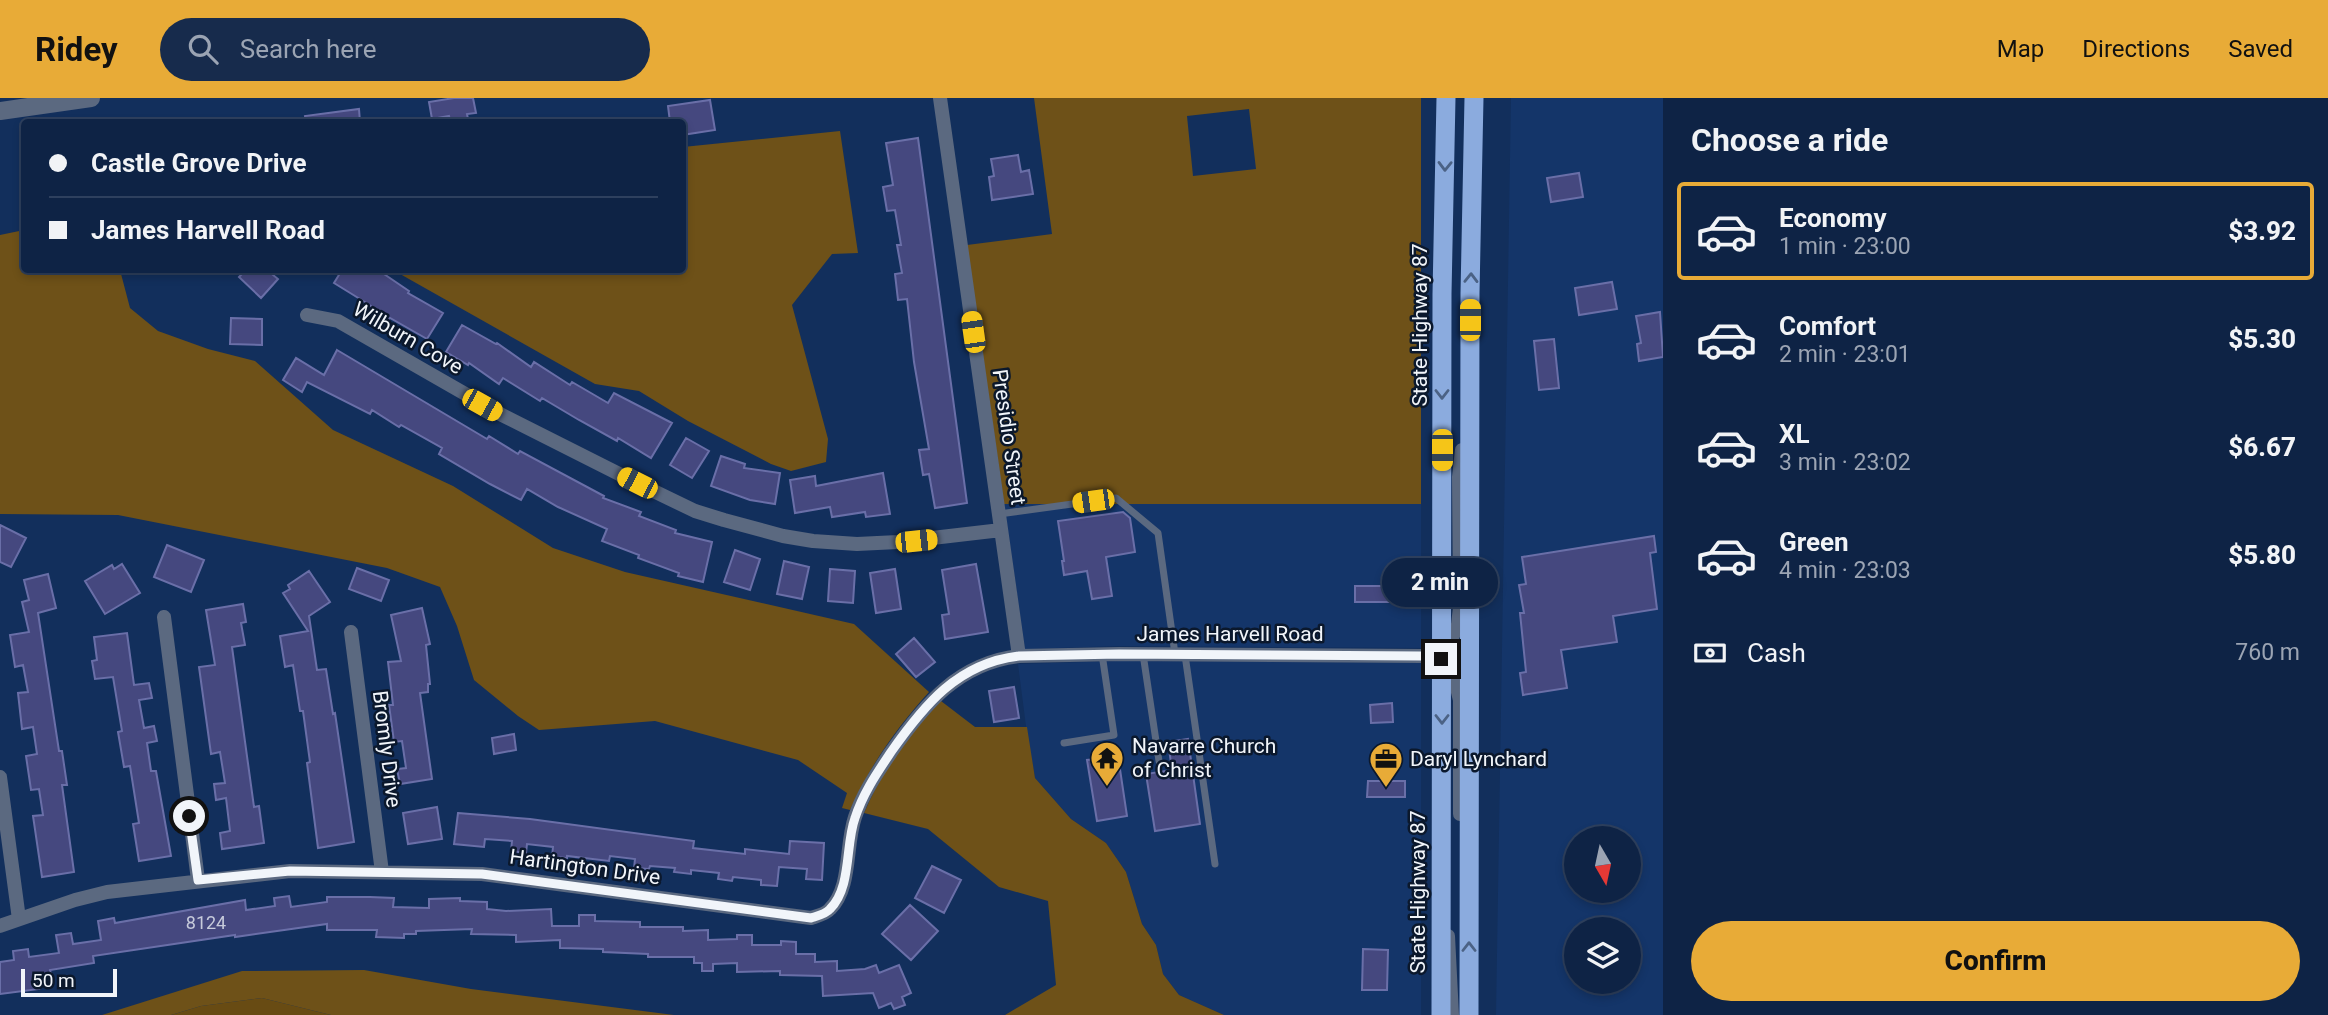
<!DOCTYPE html>
<html lang="en">
<head>
<meta charset="utf-8">
<style>
	body { margin:0; font-family:Roboto,sans-serif; background:#172b4c; color:#f1f3f6; height:100vh; display:flex; flex-direction:column; font-size:26px; white-space:nowrap }
	* { box-sizing:border-box; margin:0 }
	p { font-size:23px; color:#9ba4b3 }
	.icon { flex:none; width:38px; height:38px; fill:none; stroke:currentColor; stroke-width:2; stroke-linecap:round; stroke-linejoin:round }
	.map { position:relative; flex:1; overflow:hidden }
	.side { display:flex; flex-direction:column; background:#0e2345; width:665px }
	.side>* { flex:none }
	.banner { position:absolute; left:21px; top:21px; width:665px; height:154px; border-radius:7px; box-shadow:0 4px 10px #0003,0 0 0 2px #2e405e; display:grid; align-content:center; height:154px; padding:0 28px; background:#0e2345 }
	.needle { width:46px; rotate:171deg }
	.tools { position:absolute; left:1564px; top:728px; display:grid; gap:14px }
	.tools a { display:grid; place-items:center; width:77px; height:77px; border-radius:50%; background:#0e2345; box-shadow:0 4px 10px #0003,0 0 0 2px #2e405e; font-size:35px }
	.scale { position:absolute; left:21px; bottom:18px; width:96px; box-sizing:border-box; padding-left:7px; border:4px solid #f1f5fa; border-top:0; font-size:19px; line-height:24px; white-space:nowrap; color:#f1f5fa; -webkit-text-stroke:5px #0b182c; paint-order:stroke }
	.end { position:absolute; width:32px; height:32px; margin:-16px; border:9px solid #f1f5fa; background:#111; box-shadow:0 0 0 4px #111 }
	.from { border-radius:50% }
	.bubble { position:absolute; height:49px; border-radius:24px; background:#0e2345; box-shadow:0 4px 10px #0003,0 0 0 2px #2e405e; font-size:23px; font-weight:800; line-height:49px; text-align:center }
	.car { position:absolute; width:21px; height:42px; margin:-21px -10px; border-radius:9px; box-shadow:0 0 5px 2px #0007; background:linear-gradient(#f5c518 24%,#345 0 40%,#f5c518 0 76%,#345 0 86%,#f5c518 0) }
	.banner b { display:flex; align-items:center; gap:24px; height:66px; font-size:26px }
	.banner b+b { border-top:2px solid #2e405e }
	.banner i { width:18px; height:18px; background:#f1f3f6 }
	ul { padding:0; list-style:none }
	li { display:flex; align-items:center; gap:21px; height:98px; margin:0 14px 10px; padding:0 14px; border:4px solid transparent; border-radius:7px }
	li div { flex:1 }
	li b { display:block; font-size:26px }
	li em { font-style:normal; font-weight:800 }
	li.selected { border-color:#e8ab37 }
	li>.icon { width:63px; height:63px; stroke-width:1.5 }
	h2 { padding:0 28px; font-size:32px; line-height:84px }
	.pay { display:flex; align-items:center; gap:18px; height:77px; padding:0 28px; font-size:26px }
	.pay p { margin-inline-start:auto }
	.cta { display:flex; gap:14px; margin-top:auto; padding:14px 28px }
	.cta a { flex:1; height:80px; border-radius:42px; background:#e8ab37; color:#111; font-size:28px; font-weight:800; line-height:80px; text-align:center }
	header { display:flex; align-items:center; gap:42px; box-sizing:border-box; height:98px; padding:0 35px; background:#e8ab37; color:#111 }
	header strong { font-size:33px }
	nav { display:flex; gap:38px; margin-inline-start:auto; font-size:24px }
	.search { width:490px; height:63px; background:#172b4c; display:flex; align-items:center; gap:18px; box-sizing:border-box; padding:0 24px; border-radius:38px; color:#9ba4b3; font-size:26px }
	main { display:flex; flex:1; min-height:0 }
	.map>svg:first-child { display:block }
</style>
</head>
<body>
<header>
<strong>Ridey</strong>
<div class="search"><svg class="icon" aria-label="search" viewBox="0 0 24 24"><circle cx="10" cy="10" r="6"/><path d="M15 15l6 6"/></svg>Search here</div>
<nav><a>Map</a><a>Directions</a><a>Saved</a></nav>
</header>
<main>
<div class="map">
<svg width="1663" height="917" viewBox="0 0 1663 917">
	<rect width="100%" height="100%" fill="#122f5c"/>
	<!-- built -->
	<path fill="#143569" fill-rule="evenodd" d="M1511,0H1663V917H1496ZM1577,740H1629V793H1577ZM1577,831H1629V884H1577Z
		M1004,406H1421V550L1119,548L1025,551Z
		M1120,563L1421,565V917H1224L1179,897L1163,876L1156,847L1142,826L1126,774L1106,745L1071,721L1035,680L1027,636L1018,566Z"/>
	<!-- green -->
	<path fill="#684b13" d="M262,900L331,917H171L201,908Z"/>
	<!-- forest -->
	<path fill="#6e5118" fill-rule="evenodd" d="M1034,0H1421V406H1004L967,147L1052,136ZM1249,11L1256,71L1193,78L1187,18Z
		M840,33L858,155L832,156L792,207L828,341L826,364L791,373L771,366L688,323L639,293L595,286L393,172H682L683,49Z
		M24,132V172H120L130,210L158,233L208,251L255,263L333,332L453,388L553,450L625,474L854,526L929,594C898,628 869,669 850,712L842,710L847,695L798,662L655,623L539,632L518,618L474,582L457,528L440,489L387,470L118,417L0,416V137Z
		M941,603L975,629H1027L1035,680L1071,721L1106,745L1126,774L1142,826L1156,847L1163,876L1179,897L1224,917H1005L1056,887L1048,803L999,789L928,731L864,715C881,674 910,635 941,603Z
		M364,872L471,891L674,917H331L262,900L201,908L171,917H102L242,873Z"/>
	<!-- building -->
	<path fill="#45487f" stroke="#6a6fa8" stroke-width="2" d="M454,0H473L476,15L467,16L468,21L455,24V22H450L449,18L432,21L429,4Z
		M710,2L715,32L682,37V24H670L668,8Z
		M359,11L360,24H306L305,18Z
		M918,40L967,405L935,410L929,376L923,377L919,352L929,351L914,264L907,201L898,202L895,176L902,175L897,147H901L895,112L887,113L883,89L893,87L886,45Z
		M1018,57L1021,74L1029,72L1033,96L992,102L989,79L994,78L991,61Z
		M1579,75L1583,99L1551,104L1547,80Z
		M246,172H267L278,181L261,200L239,179Z
		M342,172H378L409,193L408,195L443,215L427,241L390,220L389,221L368,206L334,185Z
		M1612,184L1617,211L1579,217L1575,190Z
		M1660,214L1663,259L1639,263L1637,246L1641,245L1636,218Z
		M231,220L262,221V247L230,246Z
		M462,227L496,246L497,245L531,269L534,264L570,287L572,284L608,305L614,295L672,325L651,360L618,340L617,343L579,322L542,300L540,303L503,280L499,286L469,265L468,267L446,254Z
		M1554,241L1559,290L1539,292L1534,243Z
		M337,252L487,341L489,338L518,356L520,353L604,398L603,400L641,414L639,418L676,432L675,435L712,444L703,484L678,478L679,475L638,460L639,457L602,443L607,431L558,409L527,391L521,402L490,386L439,356L442,350L401,327L399,329L372,312L370,316L307,284L302,294L283,282L296,260L324,277Z
		M686,340L709,353L692,380L670,367Z
		M721,358L745,366L744,370L780,375L775,406L750,402L711,388Z
		M883,375L890,416L866,419L865,414L832,419L830,409L795,415L790,382L815,378L816,388Z
		M1123,414L1130,420L1135,454L1106,459L1112,498L1092,501L1087,473L1064,477L1062,463H1064L1058,423Z
		M0,427L26,440L11,469L0,464Z
		M1654,438L1656,454L1650,455L1657,511L1613,518L1617,544L1561,552L1567,590L1523,597L1520,575L1526,574L1520,515H1524L1519,487L1526,486L1522,459Z
		M167,447L204,462L191,494L154,479Z
		M735,452L760,461L750,492L724,484Z
		M784,463L809,469L802,501L777,496Z
		M122,466L140,495L105,516L85,483L112,467L114,471Z
		M976,466L988,534L945,541L942,517L949,516L942,472Z
		M357,470L389,482L381,503L349,491Z
		M830,471L855,473L853,505L828,503Z
		M895,471L901,511L876,515L870,475Z
		M309,473L330,504L309,518L317,572L326,571L333,616L335,615L354,744L318,750L307,665L310,664L303,613H300L293,567L285,569L280,538L308,533L283,495L290,491L288,487Z
		M48,476L56,510L38,515L59,653H62L67,687H62L74,774L42,779L33,718L43,717L39,691L31,692L26,658L37,656L33,629L22,631L18,595L28,594L23,567L15,569L10,537L29,534L22,504L29,502L24,482Z
		M1355,488H1393V504H1355Z
		M243,506L246,524L241,525L245,547L232,549L254,709L259,708L264,745L222,751L220,735L230,733L226,700L216,702L214,686L225,685L220,654L211,656L199,569L215,567L206,512Z
		M422,510L430,546L426,547L430,586H428V594L420,595L432,681L400,686L397,671L406,670L402,643L394,644L389,607H393L388,564L401,563L391,517Z
		M127,535L134,587L149,585L152,600L139,602L144,630L154,628L157,643L147,645L151,673H156L171,758L139,763L133,726L139,725L130,668L124,669L118,634L122,633L113,579L95,581L92,563L97,562L94,539Z
		M914,540L935,564L916,579L896,556Z
		M1014,589L1019,620L994,624L989,593Z
		M1392,605L1393,624L1371,625L1370,607Z
		M514,636L516,652L494,656L492,640Z
		M1188,641L1200,726L1155,733L1146,676L1172,672L1168,644Z
		M1108,651L1110,659L1118,658L1127,718L1097,723L1087,662L1097,661L1096,653Z
		M1368,683H1405V699H1367Z
		M437,709L442,741L408,746L403,715Z
		M458,715L530,721L694,743L693,750L745,756V751L789,756L790,743L824,745L822,782L806,781L807,771L779,769L777,788L761,787V782L733,779L732,783L718,781L719,775L691,772V776L674,774L675,770L650,768L649,771L634,770L635,761L610,758L609,763L567,758V760L552,759L553,749L527,746L526,755L511,753L512,743L485,741L484,749L454,746Z
		M932,768L961,782L944,815L915,800Z
		M289,798L291,809L327,804V799H370L394,800L393,809L429,810V801L460,800V803L487,804V811L506,813L551,811L552,828H579V817H595V823L640,824V829H683V833L708,832V842L737,841V837H752V847H781V843L796,844V856H815V864L837,863V873L865,871L876,867L879,875L899,867L911,895L902,899L905,907L894,911L891,905L879,910L873,895L823,898L822,878L780,877V873L737,874V865L713,866V873H702V865H694V859H648V856L603,854V851L560,850V842L516,844V837L471,836L472,831L416,833V836H404V840L376,839L377,832H327V826L235,839V837L93,858L94,865L50,872L52,881L37,883L39,891L0,896V864L14,862L13,853L28,851L29,859L59,855L56,837L71,835L73,846L101,842L98,823L114,820L115,825L245,802L246,812L275,808L274,800Z
		M910,807L938,833L911,862L882,836Z
		M1363,851L1388,852L1387,892H1362Z"/>
	<g fill="none" stroke-linecap="round" stroke-linejoin="round">
		<!-- service -->
		<path stroke="#5b6980" stroke-width="7" d="M999,416L1116,400L1158,435L1175,556
			M1143,556L1159,663
			M1185,557L1215,766
			M1064,645L1114,637L1102,556"/>
		<!-- minor -->
		<path stroke="#5b6980" stroke-width="14" d="M940,0L1019,558
			M307,217L338,223L502,317L637,385L695,413L724,422L783,438L813,443L857,446L898,444L1001,432
			M164,519L198,782
			M351,534L382,774
			M1444,556L1458,527L1460,509L1459,379L1462,352
			M1442,562L1456,586L1460,602V716
			M0,679L19,821
			M0,828L75,802L107,794L290,773L482,776L811,820C817,818 826,816 830,811C852,789 845,748 855,719C863,695 877,675 891,654C924,607 958,565 1019,558L1119,556L1421,558L1442,560
			M1448,838L1452,917"/>
		<!-- tertiary -->
		<path stroke="#5b6980" stroke-width="18" d="M0,13L91,0"/>
		<!-- trunk -->
		<path stroke="#8babde" stroke-width="19" d="M1441,917L1442,196L1446,0
			M1469,917L1470,195L1474,0"/>
	</g>
	<!-- one-way arrows -->
	<defs><path id="oneway-chevron" d="M-2-3.5L2.5 0L-2 3.5" fill="none" stroke-width="1.6" stroke-linecap="round" stroke-linejoin="round" transform="scale(1.75)"/></defs>
	<g stroke="#4b6285">
		<use href="#oneway-chevron" transform="translate(1445 68) rotate(91)"/>
		<use href="#oneway-chevron" transform="translate(1471 180) rotate(-89)"/>
		<use href="#oneway-chevron" transform="translate(1442 296) rotate(90)"/>
		<use href="#oneway-chevron" transform="translate(1442 621) rotate(90)"/>
		<use href="#oneway-chevron" transform="translate(1469 849) rotate(-90)"/>
	</g>
	<g fill="none" stroke-linecap="round" stroke-linejoin="round">
		<!-- route -->
		<path stroke="#f1f5fa" stroke-width="9" d="M189,718L198,782L290,773L482,776L811,820C817,818 826,816 830,811C852,789 845,747 855,720C863,695 877,675 891,654C924,607 958,565 1019,558L1119,556L1421,558L1441,561"/>
	</g>
	<!-- icons -->
	<defs>
		<symbol id="temple-pin" viewBox="-11 -11 22 30"><path d="M0 17L-7.5 6A9.5 9.5 0 1 1 7.5 6Z" fill="#e8ab37" stroke="#0b182c"/><path d="M0-6L5-2H3V0L6.5 2.5H4V6H1.5V3h-3V6H-4V2.5H-6.5L-3 0V-2H-5Z" fill="#111"/></symbol>
		<symbol id="office-pin" viewBox="-11 -11 22 30"><path d="M0 17L-7.5 6A9.5 9.5 0 1 1 7.5 6Z" fill="#e8ab37" stroke="#0b182c"/><path d="M-6-3h4V-5.5h4V-3h4V5H-6ZM-1-4.5V-3h2v-1.5ZM-6 0V1H6V0Z" fill="#111"/></symbol>
	</defs>
	<g fill-rule="evenodd">
		<use href="#temple-pin" x="1088" y="641" width="38" height="52"/>
		<use href="#office-pin" x="1367" y="642" width="38" height="52"/>
	</g>
	<g text-anchor="middle" stroke-width="5" stroke-linejoin="round" paint-order="stroke">
		<!-- number labels -->
		<g font-size="18" fill="#c6cadb">
			<text x="206" y="831">8124</text>
		</g>
		<!-- street labels -->
		<g font-size="21" fill="#f1f5fa" stroke="#0b182c">
			<text transform="translate(1420 227) rotate(-90)" y="7">State Highway 87</text>
			<text transform="translate(408 240) rotate(30)" y="7">Wilburn Cove</text>
			<text transform="translate(1009 339) rotate(82)" y="7">Presidio Street</text>
			<text x="1230" y="543">James Harvell Road</text>
			<text transform="translate(387 651) rotate(83)" y="7">Bromly Drive</text>
			<text transform="translate(585 769) rotate(8)" y="7">Hartington Drive</text>
			<text transform="translate(1418 794) rotate(-90)" y="7">State Highway 87</text>
		</g>
		<!-- poi labels -->
		<g font-size="21" fill="#f1f5fa" stroke="#0b182c" text-anchor="start">
			<text x="1132" y="655">Navarre Church<tspan x="1132" dy="24">of Christ</tspan></text>
			<text x="1410" y="668">Daryl Lynchard</text>
		</g>
	</g>
</svg>
<div class="tools">
<a><svg class="needle" viewBox="-14 -14 28 28"><path d="M0-13l5 13h-10z" fill="#e53935"/><path d="M0 13l5-13h-10z" fill="#9ba4b3"/></svg></a>
<a><svg class="icon" aria-label="layers" viewBox="0 0 24 24"><path d="M12 4l9 5-9 5-9-5zM3 14l9 5 9-5"/></svg></a>
</div>
<div class="scale">50 m</div>
<i class="end from" style="left:189px;top:718px"></i>
<i class="end" style="left:1441px;top:561px"></i>
<div class="bubble" style="left:1382px;top:460px;width:116px">2 min</div>
<i class="car" style="left:1470px;top:222px;rotate:0deg"></i>
<i class="car" style="left:973px;top:234px;rotate:352deg"></i>
<i class="car" style="left:482px;top:307px;rotate:119deg"></i>
<i class="car" style="left:1442px;top:352px;rotate:180deg"></i>
<i class="car" style="left:637px;top:385px;rotate:297deg"></i>
<i class="car" style="left:1093px;top:403px;rotate:262deg"></i>
<i class="car" style="left:916px;top:443px;rotate:84deg"></i>
<div class="banner">
<b><i class="from"></i>Castle Grove Drive</b>
<b><i></i>James Harvell Road</b>
</div>
</div>
<section class="side">
<h2>Choose a ride</h2>
<ul>
<li class="selected"><svg class="icon" aria-label="car" viewBox="0 0 24 24"><path d="M5 17H2v-5l4-1 3-4h7l3 4 3 1v5h-3M9 17h6M6 11h13"/><circle cx="7" cy="17" r="2"/><circle cx="17" cy="17" r="2"/></svg><div><b>Economy</b><p>1 min · 23:00</p></div><em>$3.92</em></li>
<li><svg class="icon" aria-label="car" viewBox="0 0 24 24"><path d="M5 17H2v-5l4-1 3-4h7l3 4 3 1v5h-3M9 17h6M6 11h13"/><circle cx="7" cy="17" r="2"/><circle cx="17" cy="17" r="2"/></svg><div><b>Comfort</b><p>2 min · 23:01</p></div><em>$5.30</em></li>
<li><svg class="icon" aria-label="car" viewBox="0 0 24 24"><path d="M5 17H2v-5l4-1 3-4h7l3 4 3 1v5h-3M9 17h6M6 11h13"/><circle cx="7" cy="17" r="2"/><circle cx="17" cy="17" r="2"/></svg><div><b>XL</b><p>3 min · 23:02</p></div><em>$6.67</em></li>
<li><svg class="icon" aria-label="car" viewBox="0 0 24 24"><path d="M5 17H2v-5l4-1 3-4h7l3 4 3 1v5h-3M9 17h6M6 11h13"/><circle cx="7" cy="17" r="2"/><circle cx="17" cy="17" r="2"/></svg><div><b>Green</b><p>4 min · 23:03</p></div><em>$5.80</em></li>
</ul>
<div class="pay"><svg class="icon" aria-label="cash" viewBox="0 0 24 24"><path d="M3 7h18v10H3z"/><circle cx="12" cy="12" r="2"/></svg>Cash<p>760 m</p></div>
<div class="cta"><a>Confirm</a></div>
</section>
</main>
</body>
</html>
